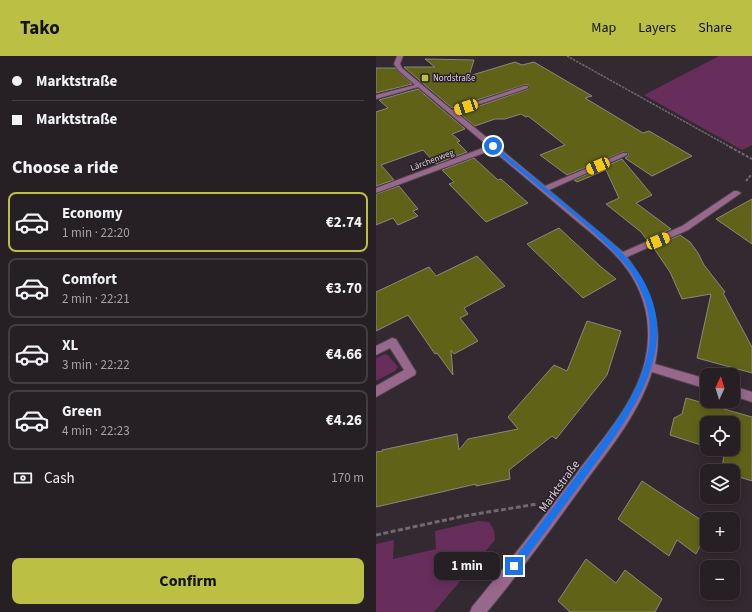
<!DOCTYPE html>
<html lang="en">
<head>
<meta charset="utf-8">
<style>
	body { margin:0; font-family:"Source Sans 3",sans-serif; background:#322c31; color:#f1f3f6; height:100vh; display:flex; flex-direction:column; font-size:15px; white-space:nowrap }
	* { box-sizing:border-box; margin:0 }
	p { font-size:13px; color:#a4a2a6 }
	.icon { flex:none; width:22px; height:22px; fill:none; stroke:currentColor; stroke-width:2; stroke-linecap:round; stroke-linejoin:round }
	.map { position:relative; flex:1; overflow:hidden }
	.side { display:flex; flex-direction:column; background:#261f24; width:376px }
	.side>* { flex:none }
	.hud { display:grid; align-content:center; height:88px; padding:0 12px; background:#261f24 }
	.needle { width:26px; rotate:4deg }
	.buttons { position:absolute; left:324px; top:312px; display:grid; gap:8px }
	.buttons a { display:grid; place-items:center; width:40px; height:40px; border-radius:8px; background:#261f24; box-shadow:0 2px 10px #0003,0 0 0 1px #423d41; font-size:20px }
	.end { position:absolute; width:18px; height:18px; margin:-9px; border:5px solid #1a73e8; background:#fff; box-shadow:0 0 0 2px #fff }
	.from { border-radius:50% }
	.bubble { position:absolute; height:28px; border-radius:8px; background:#261f24; box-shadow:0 2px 10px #0003,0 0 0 1px #423d41; font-size:13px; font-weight:700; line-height:28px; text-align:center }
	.car { position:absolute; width:12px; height:24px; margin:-12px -6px; border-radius:5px; box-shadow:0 0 3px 1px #0007; background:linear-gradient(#f5c518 24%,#345 0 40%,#f5c518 0 76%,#345 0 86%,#f5c518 0) }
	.hud b { display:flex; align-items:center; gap:14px; height:38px; font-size:15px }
	.hud b+b { border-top:1px solid #423d41 }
	.hud i { width:10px; height:10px; background:#f1f3f6 }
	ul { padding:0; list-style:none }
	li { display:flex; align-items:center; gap:12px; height:60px; margin:0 8px 6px; padding:0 4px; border:2px solid #423d41; border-radius:8px }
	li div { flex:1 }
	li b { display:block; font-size:15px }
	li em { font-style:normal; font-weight:700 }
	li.active { border-color:#bbc045 }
	li>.icon { width:36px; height:36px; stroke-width:1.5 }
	h2 { padding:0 12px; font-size:18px; line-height:48px }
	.pay { display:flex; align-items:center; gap:10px; height:44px; padding:0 12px; font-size:15px }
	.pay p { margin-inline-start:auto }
	.button { display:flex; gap:8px; margin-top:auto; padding:8px 12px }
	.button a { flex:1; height:46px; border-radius:8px; background:#bbc045; color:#111; font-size:16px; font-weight:700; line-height:46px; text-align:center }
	header { display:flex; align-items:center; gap:24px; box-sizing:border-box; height:56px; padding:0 20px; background:#bbc045; color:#111 }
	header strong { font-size:19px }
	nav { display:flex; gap:22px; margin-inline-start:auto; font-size:14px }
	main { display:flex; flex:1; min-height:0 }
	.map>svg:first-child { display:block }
</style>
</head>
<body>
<header>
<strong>Tako</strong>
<nav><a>Map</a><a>Layers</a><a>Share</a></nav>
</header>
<main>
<section class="side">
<div class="hud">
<b><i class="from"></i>Marktstraße</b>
<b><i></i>Marktstraße</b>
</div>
<h2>Choose a ride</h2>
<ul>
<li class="active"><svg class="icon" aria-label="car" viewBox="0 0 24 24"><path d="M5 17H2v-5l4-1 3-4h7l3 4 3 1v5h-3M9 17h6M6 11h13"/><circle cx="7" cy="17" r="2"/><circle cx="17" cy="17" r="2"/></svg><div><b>Economy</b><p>1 min · 22:20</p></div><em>€2.74</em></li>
<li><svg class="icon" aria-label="car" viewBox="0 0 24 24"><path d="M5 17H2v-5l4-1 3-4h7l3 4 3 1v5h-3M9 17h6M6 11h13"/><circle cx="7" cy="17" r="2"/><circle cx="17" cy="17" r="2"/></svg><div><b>Comfort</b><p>2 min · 22:21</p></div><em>€3.70</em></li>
<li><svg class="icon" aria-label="car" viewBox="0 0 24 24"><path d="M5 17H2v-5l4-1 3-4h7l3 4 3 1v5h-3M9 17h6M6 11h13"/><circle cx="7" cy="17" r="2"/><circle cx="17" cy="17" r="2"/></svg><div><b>XL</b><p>3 min · 22:22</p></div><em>€4.66</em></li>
<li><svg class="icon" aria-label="car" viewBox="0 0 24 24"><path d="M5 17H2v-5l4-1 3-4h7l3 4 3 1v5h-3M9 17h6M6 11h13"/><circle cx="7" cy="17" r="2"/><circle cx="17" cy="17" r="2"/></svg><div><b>Green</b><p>4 min · 22:23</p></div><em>€4.26</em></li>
</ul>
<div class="pay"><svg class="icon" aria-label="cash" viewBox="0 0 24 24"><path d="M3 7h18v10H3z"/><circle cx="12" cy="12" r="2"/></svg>Cash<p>170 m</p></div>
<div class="button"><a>Confirm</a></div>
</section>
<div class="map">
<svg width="376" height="556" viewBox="0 0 376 556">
	<rect width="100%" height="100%" fill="#332930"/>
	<!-- green -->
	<path fill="#672e5c" d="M343,0H376V89L366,94L268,39Z
		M9,298L12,299L22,311L19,315L0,325V302Z
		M102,465L113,466L118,474L119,484L58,556H0V488L18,484L17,503L60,493L59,475Z"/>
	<!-- building -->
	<path fill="#606317" stroke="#87897c" d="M49,3L98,4L93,20L139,6L146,9L158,6L216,40L209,42L267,77L273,75L316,100L276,120L249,102L252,100V97L247,96L191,119L164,99L189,89L152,60L150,61L145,58L129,63H119L99,70L83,57L152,33L153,29H148L76,52L28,11H59Z
		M0,12H19L36,28L0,37Z
		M42,33L89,73L76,78L84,85L81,86L91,96L60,108L47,94L5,109L18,124L0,130V56L12,52L3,44Z
		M98,102L122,124L125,123L152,147L110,166L73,128L78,126L66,114Z
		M246,103L276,139L260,147L295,173L271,184L265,176L230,148L243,142L230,114L201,126L198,124Z
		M23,130L42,153L37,155L42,160L22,169L17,162L0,169V138Z
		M376,143V188L340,163Z
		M183,172L224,210L240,223L207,242L151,188Z
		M304,179L314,186L322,197L328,209L349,236L347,237L376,291V317L321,302L335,238L306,243L294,216L277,191Z
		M101,200L129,230L88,252L92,258L84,262L102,285L78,298L75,294L77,319L61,297L59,298L32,259L0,275V236L53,211L60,220Z
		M211,265L245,275L231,319L180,383L176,380L133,414L134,423L100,430V428L0,451V396L7,395L6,394L81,378L83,394L92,383L142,373L132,361L178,309L191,315Z
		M310,342L376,361V425L357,419V415H346L348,397L337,393H357V367H331V391L294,379L298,362L306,358Z
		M266,425L331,468V476L320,498L301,484L293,500L242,463Z
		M210,503L240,527L249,514L286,543L279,556H194L182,545Z"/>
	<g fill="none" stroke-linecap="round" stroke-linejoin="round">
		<defs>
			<path id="minor" d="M21,0H27L24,8L26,12L76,54L148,30H152V32L80,56L169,130L247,97H251V99L173,134L247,196L306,170L358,135H361L365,137L312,174L251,201C275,233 288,268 279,308L331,323V333L276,316C263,357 235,391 210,425C178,469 146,514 111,556H94L96,551C132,508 166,463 200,418C225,384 259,348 269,305C276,274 271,243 253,216C238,194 217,179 197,162C170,139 143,116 116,94L0,137V132L112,90L42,31L0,43V39L39,29L22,14L18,8Z
				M16,282L20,283L40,316L39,319L0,341V330L28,314L14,292L0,299V290Z
				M357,330L376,336V346L357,340Z"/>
		</defs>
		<!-- minor casing -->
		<use href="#minor" stroke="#4e444b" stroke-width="2"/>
		<!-- path-far2 -->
		<path stroke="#71686f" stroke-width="1.5" stroke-dasharray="2.5 1" stroke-linecap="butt" d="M191,0L356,92"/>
		<!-- path-far1 -->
		<path stroke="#71686f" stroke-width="2" stroke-dasharray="3 1.5" stroke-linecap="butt" d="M354,91L376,103
			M370,125L376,118"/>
		<!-- path -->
		<path stroke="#71686f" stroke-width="3" stroke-dasharray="5 2.5" stroke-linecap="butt" d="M0,479L88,460L161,448"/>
		<!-- minor -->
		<use href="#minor" fill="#97678c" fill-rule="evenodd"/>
	</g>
	<!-- route -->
	<path fill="#1a73e8" d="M115,90H119C145,111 172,133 198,155C216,170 236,185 252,203C318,279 258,355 211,419C188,450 165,482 141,514L138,515L135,514L134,510L135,507C158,477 181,446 204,415C242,364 294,304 266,237C261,226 255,214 247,206C217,172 179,145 145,116C135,108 124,100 115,90Z"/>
	<!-- markers -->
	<rect fill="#bbc045" stroke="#292027" stroke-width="1.5" x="45" y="18" width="8" height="8" rx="2"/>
	<g text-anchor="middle" stroke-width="3" stroke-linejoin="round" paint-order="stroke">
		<!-- far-poi labels -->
		<g font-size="9" fill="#dad3d8" stroke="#292027" text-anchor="start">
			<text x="57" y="25">Nordstraße</text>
		</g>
		<!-- far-street labels -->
		<g font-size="9" fill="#dad3d8" stroke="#292027">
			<text transform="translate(56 104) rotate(-21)" y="3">Lärchenweg</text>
		</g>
		<!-- near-street labels -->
		<g font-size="12" fill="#dad3d8" stroke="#292027">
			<text transform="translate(183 430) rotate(-54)" y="4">Marktstraße</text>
		</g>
	</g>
</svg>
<div class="buttons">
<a><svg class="needle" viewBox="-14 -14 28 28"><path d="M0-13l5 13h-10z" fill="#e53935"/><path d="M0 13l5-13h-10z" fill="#a4a2a6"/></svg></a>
<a><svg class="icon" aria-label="locate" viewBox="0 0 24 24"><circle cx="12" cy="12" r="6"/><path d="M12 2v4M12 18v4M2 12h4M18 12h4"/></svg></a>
<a><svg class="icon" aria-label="layers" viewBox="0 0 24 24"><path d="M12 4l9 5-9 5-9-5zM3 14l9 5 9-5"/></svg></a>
<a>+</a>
<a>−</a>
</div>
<i class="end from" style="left:117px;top:90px"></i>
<i class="end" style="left:138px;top:510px"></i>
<div class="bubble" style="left:58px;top:496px;width:66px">1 min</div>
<i class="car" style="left:90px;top:51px;rotate:252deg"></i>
<i class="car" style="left:222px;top:110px;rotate:247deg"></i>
<i class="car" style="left:282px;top:185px;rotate:68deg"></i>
</div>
</main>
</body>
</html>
